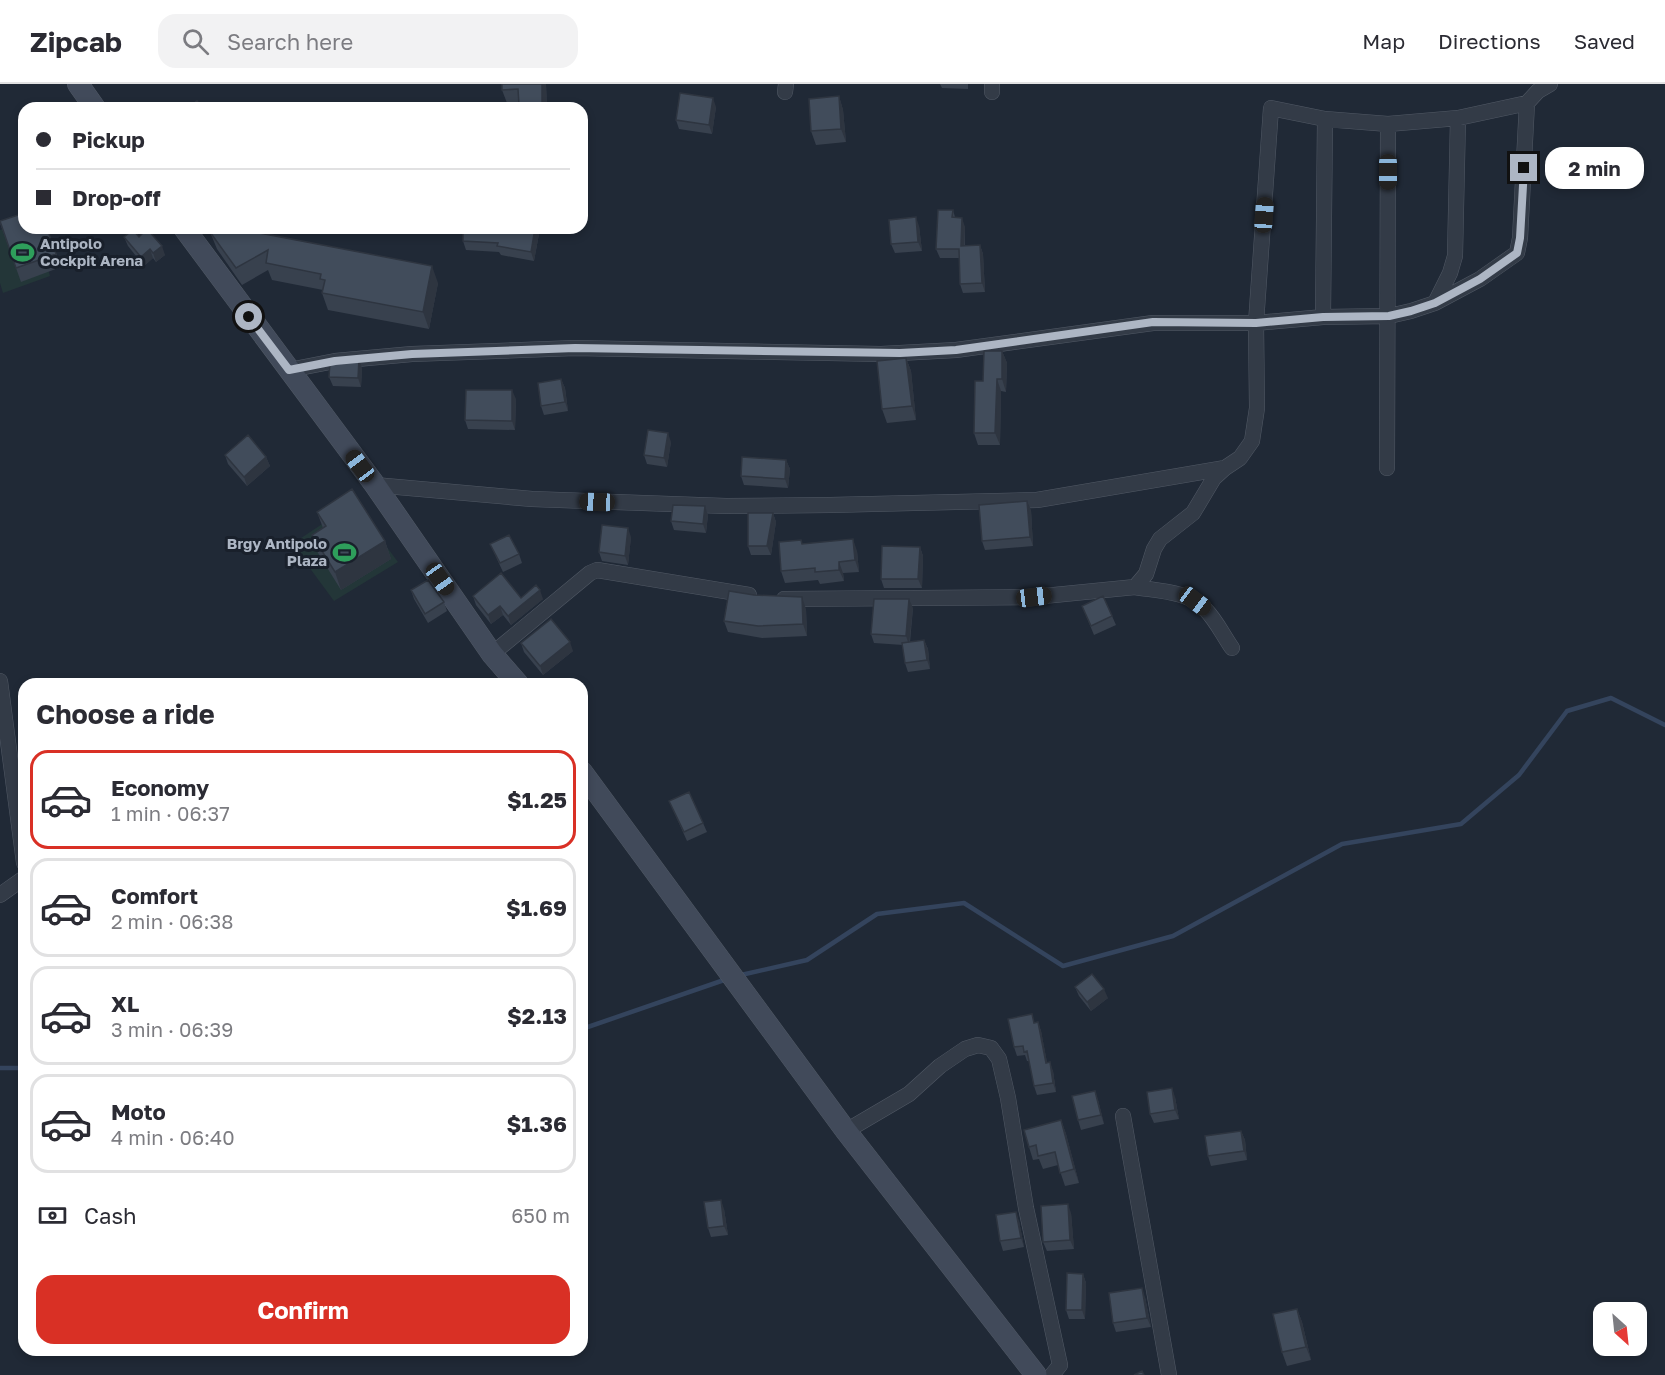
<!DOCTYPE html>
<html lang="en">
<head>
<meta charset="utf-8">
<style>
	body { margin:0; font-family:"Golos Text",sans-serif; background:#f2f2f3; color:#2b2b33; height:100vh; display:flex; flex-direction:column; font-size:22px; white-space:nowrap }
	* { box-sizing:border-box; margin:0 }
	p { font-size:20px; color:#7c7c81 }
	.icon { flex:none; width:33px; height:33px; fill:none; stroke:currentColor; stroke-width:2; stroke-linecap:round; stroke-linejoin:round }
	.map { position:relative; flex:1; overflow:hidden }
	.drawer { position:absolute; left:18px; top:594px; width:570px; height:678px; display:flex; flex-direction:column; background:#fff; border-radius:18px; box-shadow:0 3px 9px #0003 }
	.drawer>* { flex:none }
	.top-card { position:absolute; left:18px; top:18px; width:570px; height:132px; border-radius:18px; box-shadow:0 3px 9px #0003; display:grid; align-content:center; height:132px; padding:0 18px; background:#fff }
	.needle { width:39px; rotate:153deg }
	.controls { position:absolute; left:1593px; top:1218px; display:grid; gap:12px }
	.controls a { display:grid; place-items:center; width:54px; height:54px; border-radius:12px; background:#fff; box-shadow:0 3px 9px #0003; font-size:30px }
	.end { position:absolute; width:27px; height:27px; margin:-14px; border:8px solid #adb6c4; background:#111; box-shadow:0 0 0 3px #111 }
	.from { border-radius:50% }
	.bubble { position:absolute; height:42px; border-radius:18px; background:#fff; box-shadow:0 3px 9px #0003; font-size:20px; font-weight:700; line-height:42px; text-align:center }
	.car { position:absolute; width:18px; height:36px; margin:-18px -9px; border-radius:8px; box-shadow:0 0 4px 2px #0007; background:linear-gradient(#222 24%,#8ab4d8 0 40%,#222 0 76%,#8ab4d8 0 86%,#222 0) }
	.top-card b { display:flex; align-items:center; gap:21px; height:57px; font-size:22px }
	.top-card b+b { border-top:2px solid #e1e1e2 }
	.top-card i { width:15px; height:15px; background:#2b2b33 }
	ul { padding:0; list-style:none }
	li { display:flex; align-items:center; gap:18px; height:99px; margin:0 12px 9px; padding:0 6px; border:3px solid #e1e1e2; border-radius:18px }
	li div { flex:1 }
	li b { display:block; font-size:22px }
	li em { font-style:normal; font-weight:700 }
	li.on { border-color:#d93025 }
	li>.icon { width:54px; height:54px; stroke-width:1.5 }
	h2 { padding:0 18px; font-size:27px; line-height:72px }
	.pay { display:flex; align-items:center; gap:15px; height:66px; padding:0 18px; font-size:22px }
	.pay p { margin-inline-start:auto }
	.primary-button { display:flex; gap:12px; margin-top:auto; padding:12px 18px }
	.primary-button a { flex:1; height:69px; border-radius:18px; background:#d93025; color:#fff; font-size:24px; font-weight:700; line-height:69px; text-align:center }
	header { display:flex; align-items:center; gap:36px; box-sizing:border-box; height:84px; padding:0 30px; background:#fff; border-bottom:2px solid #e1e1e2 }
	header strong { font-size:28px }
	nav { display:flex; gap:33px; margin-inline-start:auto; font-size:21px }
	.search { width:420px; height:54px; background:#f2f2f3; display:flex; align-items:center; gap:15px; box-sizing:border-box; padding:0 21px; border-radius:18px; color:#7c7c81; font-size:22px }
	.map>svg:first-child { display:block }
</style>
</head>
<body>
<header>
<strong>Zipcab</strong>
<div class="search"><svg class="icon" aria-label="search" viewBox="0 0 24 24"><circle cx="10" cy="10" r="6"/><path d="M15 15l6 6"/></svg>Search here</div>
<nav><a>Map</a><a>Directions</a><a>Saved</a></nav>
</header>
<div class="map">
<svg width="1665" height="1291" viewBox="0 0 1665 1291">
	<rect width="100%" height="100%" fill="#202936"/>
	<!-- green -->
	<path fill="#233638" d="M23,137L24,144H36L50,192L3,209L0,199V146Z
		M354,419L398,478L334,517L292,460Z"/>
	<g fill="none" stroke-linecap="round" stroke-linejoin="round">
		<!-- stream -->
		<path stroke="#34445d" stroke-width="4.5" d="M741,891L807,876L877,830L964,819L1063,882L1173,852L1342,760L1461,740L1519,691L1567,627L1611,614L1665,641
			M582,945L727,895
			M0,984H24"/>
		<defs>
			<path id="minor" d="M785,8L786,0
				M992,8V0
				M1435,219L1450,189L1455,172L1458,34
				M1323,233L1325,35
				M289,286L335,277L412,270L575,264L881,270L956,266L1153,239H1256L1323,233L1389,232L1411,227L1435,219L1480,195L1517,169L1520,154L1527,19
				M1225,384L1214,394L1193,429L1160,455L1154,465L1146,490L1135,503C1158,507 1188,507 1205,525C1216,536 1223,551 1232,564
				M1387,384L1388,40
				M375,401L532,415L726,422L830,421L1037,416L1225,384L1240,374L1252,357L1257,324L1256,239L1271,24L1325,35L1388,40L1458,34L1527,19L1538,7L1550,0
				M784,515L1034,513L1135,503
				M492,570L590,489L597,486L749,511
				M0,597L24,779
				M0,811L24,794
				M1123,1032L1169,1291
				M846,1047L909,1010L940,982L965,965L978,961L991,964L999,975L1008,1014L1026,1124L1060,1281L1052,1291"/>
			<path id="secondary" d="M78,0L95,24
				M184,144L375,401L492,570L518,600
				M582,688L846,1047L1036,1291"/>
		</defs>
		<!-- minor casing -->
		<use href="#minor" stroke="#515965" stroke-width="16"/>
		<!-- secondary casing -->
		<use href="#secondary" stroke="#515965" stroke-width="22"/>
		<!-- minor -->
		<use href="#minor" stroke="#333b47" stroke-width="15"/>
		<!-- secondary -->
		<use href="#secondary" stroke="#414a5a" stroke-width="21"/>
	</g>
	<!-- wall -->
	<path fill="#38414e" d="M546,0L547,24H520L519,19H507L502,6Z
		M940,0H968V5L942,4Z
		M839,12L843,26L846,58L816,61L811,47Z
		M716,23L712,50L679,45L676,36Z
		M953,126L955,133L965,143V162L980,161L983,170L985,208L963,209L960,200L959,174H940L936,165Z
		M0,139L47,144L61,183L21,198Z
		M919,142L922,167L895,169L891,160Z
		M463,144H537L539,150L534,177L501,171L499,168L466,166L463,157Z
		M239,145L438,199L429,245L328,226L322,209L323,206L272,196L268,186L242,201L217,165L210,148Z
		M124,153H139L165,171L156,178L153,174L144,182L128,162Z
		M1002,267L1007,279L1006,308L1001,307L1000,361H978L974,349L983,297Z
		M906,274L911,287L916,336L887,339L882,325Z
		M362,284L361,303L333,302L329,293Z
		M561,295L565,304L568,327L544,331L541,322Z
		M516,315L515,346L468,345L465,336Z
		M671,358L667,383L647,380L644,371Z
		M225,371L266,373L270,382L247,402L228,380Z
		M786,376L790,385L788,404L744,401L741,392Z
		M705,422L708,431L706,449L674,446L671,437Z
		M1031,426L1033,462L985,466L982,457Z
		M317,428L385,457L391,475L341,506L318,469L312,451L323,444Z
		M773,429L776,438L771,471H751L748,462Z
		M631,453L628,481L602,477L599,468Z
		M490,460L519,470L522,479L503,488Z
		M803,460L857,467L859,488L843,489L844,497L820,500L818,496L785,499L781,487Z
		M920,463L923,472L922,504H884L881,495Z
		M411,506L444,518L447,527L428,539L414,515Z
		M473,512L521,514L543,515L511,541L503,531L491,540L476,521Z
		M1082,522L1112,532L1116,541L1094,551Z
		M913,524L910,558L924,556L928,565L930,585L908,588L905,579L903,561L874,559L871,550Z
		M806,525L807,552L762,554L728,548L724,537Z
		M521,559L573,567L543,591L524,568Z
		M669,717L703,739L707,748L687,757Z
		M1075,903L1108,914L1091,927L1079,912Z
		M1038,938L1041,947L1047,979L1053,987L1056,1008L1037,1011L1034,1002L1029,977H1027L1025,971L1017,972L1014,963L1035,939Z
		M1175,1013L1179,1035L1154,1039L1150,1030Z
		M1098,1016L1104,1040L1081,1046L1078,1036Z
		M1061,1036L1066,1050L1079,1099L1065,1102L1058,1081L1043,1085L1039,1075L1033,1076L1029,1063Z
		M1241,1047L1245,1056L1247,1076L1211,1082L1208,1072Z
		M724,1125L728,1151L711,1153L708,1144Z
		M1071,1129L1074,1165L1047,1167L1043,1158Z
		M1019,1137L1024,1163L1003,1167L1000,1157Z
		M1083,1190L1086,1199L1085,1235H1069L1066,1226Z
		M1145,1213L1151,1243L1116,1248L1113,1239Z
		M1297,1225L1302,1238L1311,1276L1287,1282L1282,1268Z"/>
	<!-- shaded-wall -->
	<path fill="#2e3540" d="M542,0H546L547,24H544L542,20Z
		M839,12L843,26L846,58L841,45Z
		M713,14L716,23L712,50L709,41Z
		M916,133L919,142L922,167L918,158Z
		M962,134L965,143L964,171L961,162Z
		M535,144H537L539,150L534,177L531,168Z
		M980,161L983,170L985,208L982,199Z
		M162,162L165,171L156,178L153,169Z
		M150,165L153,174L144,182L141,173Z
		M432,182L438,199L429,245L423,228Z
		M1002,267L1007,279L1006,308L1002,295Z
		M906,274L911,287L916,336L912,322Z
		M359,275L362,284L361,303L358,294Z
		M561,295L565,304L568,327L565,318Z
		M997,295L1001,307L1000,361L995,349Z
		M512,306L516,315L515,346L512,337Z
		M668,349L671,358L667,383L664,374Z
		M266,373L270,382L247,402L244,393Z
		M786,376L790,385L788,404L785,395Z
		M1027,417L1031,426L1033,462L1030,453Z
		M705,422L708,431L706,449L703,440Z
		M773,429L776,438L771,471L767,462Z
		M628,444L631,453L628,481L625,472Z
		M853,455L857,467L859,488L855,476Z
		M385,457L391,475L341,506L335,488Z
		M920,463L923,472L922,504L918,495Z
		M839,478L843,489L844,497L839,486Z
		M540,506L543,515L511,541L508,532Z
		M802,513L806,525L807,552L803,540Z
		M909,515L913,524L909,561L906,552Z
		M500,522L503,531L491,540L488,531Z
		M924,556L928,565L930,585L927,576Z
		M570,558L573,567L543,591L540,582Z
		M1104,905L1108,914L1091,927L1087,918Z
		M1038,938L1041,947L1049,988L1046,979Z
		M1050,978L1053,987L1056,1008L1053,999Z
		M1172,1004L1175,1013L1179,1035L1175,1026Z
		M1095,1007L1098,1016L1104,1040L1101,1031Z
		M1061,1036L1066,1050L1079,1099L1074,1085Z
		M1241,1047L1245,1056L1247,1076L1244,1067Z
		M721,1116L724,1125L728,1151L724,1142Z
		M1068,1120L1071,1129L1074,1165L1070,1156Z
		M1016,1128L1019,1137L1024,1163L1021,1154Z
		M1083,1190L1086,1199L1085,1235L1082,1226Z
		M1142,1204L1145,1213L1151,1243L1147,1234Z
		M1297,1225L1302,1238L1311,1276L1306,1263Z"/>
	<!-- building -->
	<path fill="#414c5b" stroke="#2e3540" stroke-width="1.5" d="M502,0H542V20L519,21L518,5L502,6Z
		M680,9L713,14L709,41L676,36Z
		M839,12L841,45L811,47L809,15Z
		M197,17L202,24H187Z
		M938,126H953L952,133L962,134L961,162L980,161L982,199L960,200L959,165H936Z
		M24,129V144H47L56,170L16,184L0,137Z
		M916,133L918,158L891,160L889,136Z
		M218,144H238L239,145L432,182L423,228L322,209L325,196L320,195L321,190L266,179L268,166L236,184L210,148Z
		M463,144H535L531,168L497,162L498,159L463,157Z
		M147,145L162,162L153,169L150,165L141,173L124,153L133,146L139,153Z
		M984,267H1002V295H997L995,349H974L975,297H983Z
		M906,274L912,322L882,325L877,277Z
		M359,275L358,294L329,293L330,278Z
		M561,295L565,318L541,322L538,299Z
		M466,306H512V337L465,336Z
		M648,346L668,349L664,374L644,371Z
		M248,351L266,373L244,393L225,371Z
		M742,373L786,376L785,395L741,392Z
		M352,405L385,457L335,488L312,451L326,442L317,428Z
		M1027,417L1030,453L982,457L979,421Z
		M673,421L705,422L703,440L671,437Z
		M748,429H773L767,462H748Z
		M602,441L628,444L625,472L599,468Z
		M509,451L519,470L500,479L490,460Z
		M853,455L855,476L839,478V486L815,488V484L781,487L779,458L801,456L802,460Z
		M882,462L920,463L918,495H881Z
		M501,489L521,514L536,501L540,506L508,532L500,522L488,531L473,512Z
		M428,496L444,518L425,530L411,506Z
		M729,507L754,511L802,513L803,540L758,542L724,537Z
		M1103,512L1112,532L1091,542L1082,522Z
		M874,515H909L906,552L871,550Z
		M551,535L570,558L540,582L521,559Z
		M924,556L927,576L905,579L902,559Z
		M689,708L703,739L684,748L669,717Z
		M1092,890L1104,905L1087,918L1075,903Z
		M1032,930L1034,939L1038,938L1046,979L1050,978L1053,999L1034,1002L1027,967L1024,968L1023,962L1014,963L1008,935Z
		M1172,1004L1175,1026L1150,1030L1147,1008Z
		M1095,1007L1101,1031L1078,1036L1072,1012Z
		M1061,1036L1074,1085L1060,1089L1055,1068L1038,1072L1036,1061L1029,1063L1024,1046Z
		M1241,1047L1244,1067L1208,1072L1205,1052Z
		M721,1116L724,1142L708,1144L704,1118Z
		M1068,1120L1070,1156L1043,1158L1041,1122Z
		M1016,1128L1021,1154L1000,1157L996,1131Z
		M1067,1189L1083,1190L1082,1226H1066Z
		M1142,1204L1147,1234L1113,1239L1109,1209Z
		M1297,1225L1306,1263L1282,1268L1273,1230Z
		M1142,1287L1144,1291H1134Z"/>
	<g fill="none" stroke-linecap="round" stroke-linejoin="round">
		<!-- route -->
		<path stroke="#adb6c4" stroke-width="8" d="M249,233L289,286L335,277L412,270L575,264L900,269L956,266L1153,238L1256,239L1323,233L1389,232L1411,227L1435,219L1480,195L1517,169L1520,154L1524,84"/>
	</g>
	<!-- icons -->
	<defs>
		<symbol id="stadium-bare" viewBox="-9 -9 18 18"><path d="M0-5a6.5 5 0 1 0 0 10a6.5 5 0 1 0 0-10ZM-3.5-1.8h7v3.6h-7Z" fill="#2e9e5b" stroke="#19202b" stroke-width="2.5" paint-order="stroke"/></symbol>
	</defs>
	<g fill-rule="evenodd">
		<use href="#stadium-bare" x="6" y="152" width="33" height="33"/>
		<use href="#stadium-bare" x="328" y="452" width="33" height="33"/>
	</g>
	<g text-anchor="middle" stroke-width="6" stroke-linejoin="round" paint-order="stroke">
		<!-- poi labels -->
		<g font-size="15" font-weight="bold" fill="#adb6c4" stroke="#19202b" text-anchor="start">
			<text x="40" y="165">Antipolo<tspan x="40" dy="17">Cockpit Arena</tspan></text>
			<text x="327" y="465" text-anchor="end">Brgy Antipolo<tspan x="327" dy="17">Plaza</tspan></text>
		</g>
	</g>
</svg>
<div class="controls">
<a><svg class="needle" viewBox="-14 -14 28 28"><path d="M0-13l5 13h-10z" fill="#e53935"/><path d="M0 13l5-13h-10z" fill="#7c7c81"/></svg></a>
</div>
<i class="end from" style="left:249px;top:233px"></i>
<i class="end" style="left:1524px;top:84px"></i>
<div class="bubble" style="left:1545px;top:63px;width:99px">2 min</div>
<i class="car" style="left:1388px;top:88px;rotate:180deg"></i>
<i class="car" style="left:1264px;top:131px;rotate:4deg"></i>
<i class="car" style="left:360px;top:382px;rotate:323deg"></i>
<i class="car" style="left:597px;top:418px;rotate:272deg"></i>
<i class="car" style="left:440px;top:495px;rotate:145deg"></i>
<i class="car" style="left:1034px;top:513px;rotate:83deg"></i>
<i class="car" style="left:1195px;top:517px;rotate:127deg"></i>
<div class="top-card">
<b><i class="from"></i>Pickup</b>
<b><i></i>Drop-off</b>
</div>
<section class="drawer">
<h2>Choose a ride</h2>
<ul>
<li class="on"><svg class="icon" aria-label="car" viewBox="0 0 24 24"><path d="M5 17H2v-5l4-1 3-4h7l3 4 3 1v5h-3M9 17h6M6 11h13"/><circle cx="7" cy="17" r="2"/><circle cx="17" cy="17" r="2"/></svg><div><b>Economy</b><p>1 min · 06:37</p></div><em>$1.25</em></li>
<li><svg class="icon" aria-label="car" viewBox="0 0 24 24"><path d="M5 17H2v-5l4-1 3-4h7l3 4 3 1v5h-3M9 17h6M6 11h13"/><circle cx="7" cy="17" r="2"/><circle cx="17" cy="17" r="2"/></svg><div><b>Comfort</b><p>2 min · 06:38</p></div><em>$1.69</em></li>
<li><svg class="icon" aria-label="car" viewBox="0 0 24 24"><path d="M5 17H2v-5l4-1 3-4h7l3 4 3 1v5h-3M9 17h6M6 11h13"/><circle cx="7" cy="17" r="2"/><circle cx="17" cy="17" r="2"/></svg><div><b>XL</b><p>3 min · 06:39</p></div><em>$2.13</em></li>
<li><svg class="icon" aria-label="car" viewBox="0 0 24 24"><path d="M5 17H2v-5l4-1 3-4h7l3 4 3 1v5h-3M9 17h6M6 11h13"/><circle cx="7" cy="17" r="2"/><circle cx="17" cy="17" r="2"/></svg><div><b>Moto</b><p>4 min · 06:40</p></div><em>$1.36</em></li>
</ul>
<div class="pay"><svg class="icon" aria-label="cash" viewBox="0 0 24 24"><path d="M3 7h18v10H3z"/><circle cx="12" cy="12" r="2"/></svg>Cash<p>650 m</p></div>
<div class="primary-button"><a>Confirm</a></div>
</section>
</div>
</body>
</html>
